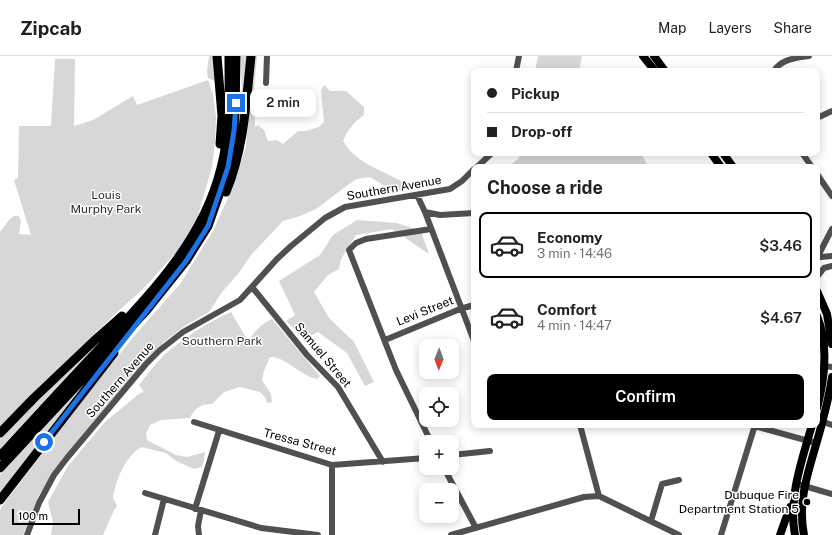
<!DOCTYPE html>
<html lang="en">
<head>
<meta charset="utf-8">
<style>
	body { margin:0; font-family:"Public Sans",sans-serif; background:#f6f6f6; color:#202124; height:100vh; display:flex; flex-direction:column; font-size:15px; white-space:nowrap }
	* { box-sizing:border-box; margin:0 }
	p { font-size:13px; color:#757577 }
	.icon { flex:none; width:22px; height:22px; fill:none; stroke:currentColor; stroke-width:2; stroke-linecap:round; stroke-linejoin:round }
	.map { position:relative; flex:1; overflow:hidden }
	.side { position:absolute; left:471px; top:108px; width:349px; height:264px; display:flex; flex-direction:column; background:#fff; border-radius:8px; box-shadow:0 2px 10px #0003 }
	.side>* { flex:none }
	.top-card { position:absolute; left:471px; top:12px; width:349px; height:88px; border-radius:8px; box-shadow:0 2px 10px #0003; display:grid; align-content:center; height:88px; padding:0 16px; background:#fff }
	.needle { width:26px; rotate:181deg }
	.fabs { position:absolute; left:419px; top:283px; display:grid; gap:8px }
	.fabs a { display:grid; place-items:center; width:40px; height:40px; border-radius:8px; background:#fff; box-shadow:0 2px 10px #0003; font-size:20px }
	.scale { position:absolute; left:12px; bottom:10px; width:68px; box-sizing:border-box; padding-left:4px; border:2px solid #000; border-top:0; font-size:11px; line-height:14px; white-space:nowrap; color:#000; -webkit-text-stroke:3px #fff; paint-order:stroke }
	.end { position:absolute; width:18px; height:18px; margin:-9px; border:5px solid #1a73e8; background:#fff; box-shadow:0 0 0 2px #fff }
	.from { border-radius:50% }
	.bubble { position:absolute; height:28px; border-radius:8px; background:#fff; box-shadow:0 2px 10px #0003; font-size:13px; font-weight:600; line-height:28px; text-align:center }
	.top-card b { display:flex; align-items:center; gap:14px; height:38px; font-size:15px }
	.top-card b+b { border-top:1px solid #e0e0e0 }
	.top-card i { width:10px; height:10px; background:#202124 }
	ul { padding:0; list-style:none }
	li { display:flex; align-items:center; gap:12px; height:66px; margin:0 8px 6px; padding:0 8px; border:2px solid transparent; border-radius:8px }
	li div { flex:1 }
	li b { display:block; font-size:15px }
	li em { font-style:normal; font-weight:600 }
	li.on { border-color:#000 }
	li>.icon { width:36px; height:36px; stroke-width:1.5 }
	h2 { padding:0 16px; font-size:18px; line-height:48px }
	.button { display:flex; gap:8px; margin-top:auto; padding:8px 16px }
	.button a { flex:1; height:46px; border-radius:8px; background:#000; color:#fff; font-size:16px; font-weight:600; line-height:46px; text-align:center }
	header { display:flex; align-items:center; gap:24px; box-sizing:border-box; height:56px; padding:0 20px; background:#fff; border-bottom:1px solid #e0e0e0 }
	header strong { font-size:19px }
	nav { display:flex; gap:22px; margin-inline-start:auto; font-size:14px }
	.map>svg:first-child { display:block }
</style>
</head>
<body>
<header>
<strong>Zipcab</strong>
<nav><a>Map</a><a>Layers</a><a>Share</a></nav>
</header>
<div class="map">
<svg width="832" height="479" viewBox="0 0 832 479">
	<rect width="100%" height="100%" fill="#fff"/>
	<!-- green -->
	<path fill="#d7d7d7" d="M209,0H213L215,25L208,22L207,16Z
		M241,0H247L242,62L241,8Z
		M253,0H257L254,35L255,71L258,69L264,74L268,85L277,84L283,88L298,75H306L319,71L324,66L321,34L324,29L330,35H346L364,51V59C354,66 348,73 343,85C357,109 384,114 406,128L407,133L393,135L370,121L356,123L316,153L300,160L283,165L251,199L238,218L222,236L209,256L186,269L164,286L137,315L62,405L39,439L23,479H0V454L2,450L94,330L135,279L180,228L213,175L233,131L246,90Z
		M538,0H582L579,15H535Z
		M55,3H75L74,70L93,64L133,40L137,49L208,24L213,38L216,61L215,85L212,111L197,163L183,189L143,233L114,259L0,372V176L9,164L14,160H18L21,164L19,178L31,179L14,124L18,122L19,70H51Z
		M520,97H641L648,111H508L519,102Z
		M357,164L397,167L421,175L429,198L392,173L356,179L341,203L339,213L328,219L314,236L329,262L354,286L374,326L365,330L347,297L318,276L304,283L286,265L295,259L279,225L320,199L333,179Z
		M231,256L248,285C256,275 259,269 272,263L320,320L317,323C300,320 287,301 270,301L264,315L262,324L271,338L272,346L267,347L265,341L260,336L240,331L224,336L212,348C201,348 195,352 190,362L161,364L150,369L146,378L147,384L176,399L187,401L205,396L204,404L202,411L194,413L176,405L166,397L142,391C125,400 116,424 113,442L117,450L114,454L103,479H51L53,466L48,446L68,410L105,366L140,337L144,336L139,329C147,319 154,309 163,300C182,283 208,266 231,256Z
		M94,290H95L0,393V383L9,370Z
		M89,322L0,438V419Z"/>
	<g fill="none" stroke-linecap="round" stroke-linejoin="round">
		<!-- minor -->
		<path stroke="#505050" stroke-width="6" d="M516,15L519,0
			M774,15C781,3 796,2 809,0
			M266,27L267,0
			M817,62L832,55
			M802,97L812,111
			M477,111L492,97
			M817,118L832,140
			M417,139L425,156L440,159L474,157
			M425,156L474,285
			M431,173L366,183L356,187L349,194L396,314L431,386
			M817,200L821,201L832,200
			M818,200L832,173
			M817,221L824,212L832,210
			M252,231L307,299L338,331L383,406
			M385,284L460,253L474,249
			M824,310L832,311
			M817,364L832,369
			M194,366L332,409L426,402
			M580,369L599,440
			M751,369L816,387
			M452,399L490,395
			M444,412L476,472
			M801,429L832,438
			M145,437L261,472L318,479
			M195,453L219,375
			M651,465L662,428L679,424
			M27,479L39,447L54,419L67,402L146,308L160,294L183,276L240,244L277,203L291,190L325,162L345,151L450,133L462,125L474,113
			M155,479L164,443
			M199,479L198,470L201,454
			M332,479V409
			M451,479L584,441L599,440L679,479
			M721,479L755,369"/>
		<!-- major -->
		<path stroke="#000" stroke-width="8" d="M643,0L655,15
			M654,0L665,15
			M711,97L721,111
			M723,97L733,111
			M817,235L827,258L832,288
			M817,260C829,289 825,322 817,352
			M780,479L790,451
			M795,479C788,442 802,404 812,369
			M804,479C796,440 813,404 822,367C826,352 830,336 832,321"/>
		<!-- highway -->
		<path stroke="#000" stroke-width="9" d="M217,0L222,60L220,88
			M226,136C244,93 246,46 251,0
			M0,377L34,342L95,284L122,260
			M0,400C34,363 67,327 101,291C151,237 203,185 221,112C231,75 229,37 229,0
			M0,412L146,255L186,205L208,170L226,119L233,86L235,58L236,0
			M0,444L114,297"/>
	</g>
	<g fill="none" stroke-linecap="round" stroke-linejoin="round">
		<!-- route -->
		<path stroke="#1a73e8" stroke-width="5" d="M44,386L186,205L208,170L228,111L234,75L236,47"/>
	</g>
	<!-- markers -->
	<circle fill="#000" stroke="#fff" stroke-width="1.5" cx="807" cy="446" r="4"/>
	<g text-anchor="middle" stroke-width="3" stroke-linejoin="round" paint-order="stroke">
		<!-- street labels -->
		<g font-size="12" fill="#000" stroke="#fff">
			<text transform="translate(394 132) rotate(-10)" y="4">Southern Avenue</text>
			<text transform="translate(425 255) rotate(-22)" y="4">Levi Street</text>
			<text transform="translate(323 299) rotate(50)" y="4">Samuel Street</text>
			<text transform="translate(120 324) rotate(-49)" y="4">Southern Avenue</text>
			<text transform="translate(300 386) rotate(15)" y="4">Tressa Street</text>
		</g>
		<!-- park labels -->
		<g font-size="12" fill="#2e2e2e" stroke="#fff">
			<text x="106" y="143">Louis<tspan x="106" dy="14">Murphy Park</tspan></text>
			<text x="222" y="289">Southern Park</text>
		</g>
		<!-- poi labels -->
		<g font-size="12" fill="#000" stroke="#fff" text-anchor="end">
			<text x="799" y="443">Dubuque Fire<tspan x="799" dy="14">Department Station 5</tspan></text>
		</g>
	</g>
</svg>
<div class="fabs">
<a><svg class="needle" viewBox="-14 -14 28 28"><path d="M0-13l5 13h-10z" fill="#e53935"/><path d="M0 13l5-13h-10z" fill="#757577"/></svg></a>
<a><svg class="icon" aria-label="locate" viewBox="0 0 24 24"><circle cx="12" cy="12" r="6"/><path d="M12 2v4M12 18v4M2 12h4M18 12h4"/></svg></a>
<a>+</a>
<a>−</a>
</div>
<div class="scale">100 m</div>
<i class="end from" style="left:44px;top:386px"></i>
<i class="end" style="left:236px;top:47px"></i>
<div class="bubble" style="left:250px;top:33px;width:66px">2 min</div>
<div class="top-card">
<b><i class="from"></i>Pickup</b>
<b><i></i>Drop-off</b>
</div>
<section class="side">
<h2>Choose a ride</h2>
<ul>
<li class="on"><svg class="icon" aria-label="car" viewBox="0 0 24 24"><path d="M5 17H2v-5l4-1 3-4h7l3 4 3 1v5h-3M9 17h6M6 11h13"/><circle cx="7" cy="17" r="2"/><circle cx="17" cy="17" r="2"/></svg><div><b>Economy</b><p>3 min · 14:46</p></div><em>$3.46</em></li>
<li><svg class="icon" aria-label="car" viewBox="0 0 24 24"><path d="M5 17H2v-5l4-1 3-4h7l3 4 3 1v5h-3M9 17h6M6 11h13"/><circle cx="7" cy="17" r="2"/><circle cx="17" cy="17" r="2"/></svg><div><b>Comfort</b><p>4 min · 14:47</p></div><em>$4.67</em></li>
</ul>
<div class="button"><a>Confirm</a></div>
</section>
</div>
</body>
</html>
